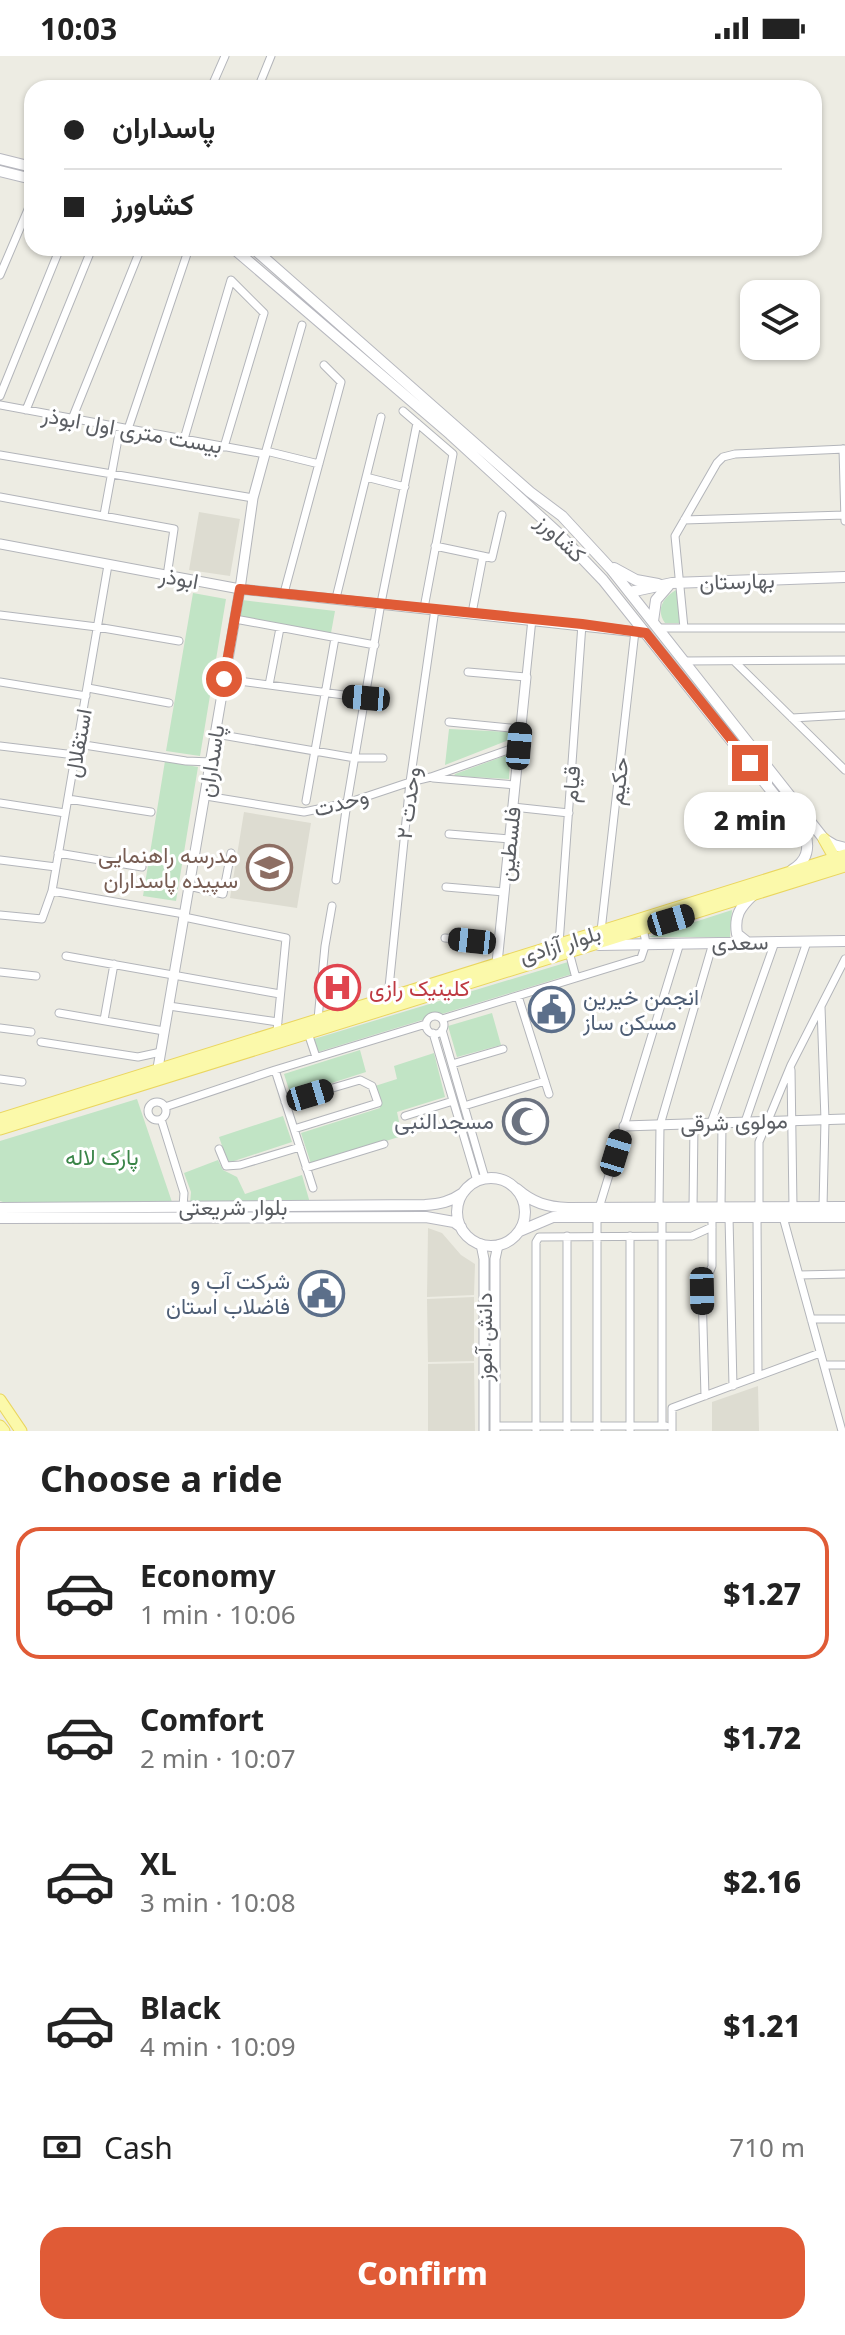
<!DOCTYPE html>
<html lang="en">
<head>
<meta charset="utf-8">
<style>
	body { margin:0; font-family:"Noto Sans",Vazirmatn,sans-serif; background:#f2f2f2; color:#222; height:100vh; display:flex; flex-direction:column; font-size:30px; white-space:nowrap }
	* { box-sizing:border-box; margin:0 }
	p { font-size:26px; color:#767676 }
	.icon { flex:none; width:44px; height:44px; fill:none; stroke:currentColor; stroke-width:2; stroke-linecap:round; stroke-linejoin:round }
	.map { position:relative; height:1375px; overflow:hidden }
	.side { display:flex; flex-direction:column; background:#fff; flex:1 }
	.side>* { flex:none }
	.banner { position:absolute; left:24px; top:24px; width:798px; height:176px; border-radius:24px; box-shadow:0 2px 6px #0004; display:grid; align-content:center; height:176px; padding:0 40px; background:#fff }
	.tools { position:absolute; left:740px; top:224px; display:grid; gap:16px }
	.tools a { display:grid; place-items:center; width:80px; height:80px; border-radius:16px; background:#fff; box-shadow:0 2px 6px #0004; font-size:40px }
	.end { position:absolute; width:36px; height:36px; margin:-18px; border:10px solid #e05b36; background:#fff; box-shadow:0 0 0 4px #fff }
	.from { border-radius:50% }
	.bubble { position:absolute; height:56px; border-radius:24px; background:#fff; box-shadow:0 2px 6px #0004; font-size:26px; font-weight:800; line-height:56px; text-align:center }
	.car { position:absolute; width:24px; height:48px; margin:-24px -12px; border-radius:10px; box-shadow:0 0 6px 2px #0007; background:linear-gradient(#222 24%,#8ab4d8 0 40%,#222 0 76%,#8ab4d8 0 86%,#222 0) }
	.banner b { display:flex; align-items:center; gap:28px; height:76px; font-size:30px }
	.banner b+b { border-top:2px solid #e0e0e0 }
	.banner i { width:20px; height:20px; background:#222 }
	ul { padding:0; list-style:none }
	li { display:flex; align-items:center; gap:24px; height:132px; margin:0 16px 12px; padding:0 24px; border:4px solid transparent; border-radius:24px }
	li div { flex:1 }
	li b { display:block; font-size:30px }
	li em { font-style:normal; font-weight:800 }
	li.selected { border-color:#e05b36 }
	li>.icon { width:72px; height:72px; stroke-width:1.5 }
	h2 { padding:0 40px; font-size:36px; line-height:96px }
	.pay { display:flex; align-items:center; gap:20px; height:88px; padding:0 40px; font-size:30px }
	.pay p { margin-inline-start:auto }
	.action { display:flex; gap:16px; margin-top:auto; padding:16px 40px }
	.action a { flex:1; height:92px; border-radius:24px; background:#e05b36; color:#fff; font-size:32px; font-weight:800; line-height:92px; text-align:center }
	.status { display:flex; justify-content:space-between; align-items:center; height:56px; padding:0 40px; background:#fff; direction:ltr }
	.status svg { height:22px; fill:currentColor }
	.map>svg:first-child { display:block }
</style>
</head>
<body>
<div class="status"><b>10:03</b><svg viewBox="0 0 49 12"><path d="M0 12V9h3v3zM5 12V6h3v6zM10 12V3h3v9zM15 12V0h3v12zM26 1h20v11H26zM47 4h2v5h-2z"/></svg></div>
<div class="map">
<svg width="845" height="1375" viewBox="0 0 845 1375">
	<rect width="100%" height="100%" fill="#edece3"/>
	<!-- education -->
	<path fill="#dddcd1" d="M199,456L240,463L230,520L189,514Z
		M244,756L311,767L297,852L230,842Z
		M428,1172L442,1177L461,1199L475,1208L474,1239L427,1241Z
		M474,1241V1305L428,1306L427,1243Z
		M474,1307L475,1375H428V1308Z
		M758,1330L759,1375H712V1346Z"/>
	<!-- green -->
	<path fill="#c1e4c5" d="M678,533L681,567H665C655,553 664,540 678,533Z
		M193,537L226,543L200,700L166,695Z
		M242,544L335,555L331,577L239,560Z
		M449,673L510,676L511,683L445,709Z
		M510,698L509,723L454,720L455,718Z
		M165,705L198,711L176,845L143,840Z
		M732,854L730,881H648Z
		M568,906L572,918L318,996L314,983Z
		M492,957L501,989L457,1001L448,970Z
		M360,994L366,1016L291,1040L284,1018Z
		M434,997L445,1041L397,1056L402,1080L311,1108L301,1077L380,1052L375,1030L397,1023L394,1010Z
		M137,1043L172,1146L9,1148L0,1145V1085Z
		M283,1060L292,1086L228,1107L219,1081Z
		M218,1104L223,1114L237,1121L245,1138L302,1119L310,1147L190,1148L191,1136L184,1117Z"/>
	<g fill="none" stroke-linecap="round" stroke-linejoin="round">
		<defs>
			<path id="minor" d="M211,32L225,0
				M258,32L271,0
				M0,219L32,144
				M0,340L60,192
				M0,349L265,398L302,269
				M26,354L92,192
				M403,355L453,398L424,552
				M72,363L141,192
				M128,373L189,192
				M184,383L231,224L264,257L224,391
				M843,393L845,465
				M266,395L319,408
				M0,399L253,442
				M366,421L405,431
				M0,441L174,473L167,520
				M104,459L120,372
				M684,464L845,459
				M435,490L492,502L502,459
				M284,537L341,326L324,309
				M336,542L381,361
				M472,557L483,500
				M0,559L97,571L179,585
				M235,563L375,589
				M658,572H845
				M684,572L675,480L717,407L723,401L735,398L845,393
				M684,605L845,604
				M734,605L845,714
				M468,616L526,621L532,563
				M224,623L366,642
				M0,626L86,640
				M269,629L280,572
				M88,632L169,647
				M792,662L845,659
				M449,666L520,673
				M216,678L355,702H383
				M78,688L186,705L211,706
				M0,690L75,699
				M433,722L515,729
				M206,740L304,756L347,747L410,726L431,721L519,690
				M68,743L151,756
				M306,745L335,582
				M0,747L65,757
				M513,751L569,757
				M449,778L510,783
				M58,797L142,811
				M0,804L56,811
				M336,824L347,747L381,547L417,367
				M189,830L223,838L231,797
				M446,831L504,836
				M52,835L184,858
				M0,859L42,863L52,835L108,509
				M184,861L286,882L277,975
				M601,875L635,575
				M445,882L499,887
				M559,888L582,568
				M569,896L576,922
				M66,900L280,938
				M0,916L36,920
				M518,940L549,1038
				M388,941L410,726L435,553
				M169,950L278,966
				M821,951L825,1064L823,1151
				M59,957L164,975
				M426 969a9 9 0 1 1 18 0a9 9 0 1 1-18 0Z
				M318,963L325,890L332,850
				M442,963L641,902L646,887L643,872
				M104,964L114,908
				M0,972L31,976
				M442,974L485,1122
				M308,977L316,1001
				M433,977L477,1125
				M41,986L138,1001L161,996
				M452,1008L503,993
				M275,1014L313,1132
				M791,1014L793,1151
				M0,1023L22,1026
				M285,1046L360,1024L372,1030L378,1047L294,1073
				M148 1055a9 9 0 1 1 18 0a9 9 0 1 1-18 0Z
				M464,1050L545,1025
				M165,1051L275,1014L426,968
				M405,1060L453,1045
				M161,1063L184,1137L183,1151
				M745,1066L807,886
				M711,1067L775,886
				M219,1093L226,1110L240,1109L300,1091
				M306,1112L384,1088
				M721,1151L722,1067
				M759,1151V1086L791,1009L845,903
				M599,1152L680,887
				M659,1152L660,1069L713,887
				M693,1152L694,1068
				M597,1161V1375
				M729,1161L733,1330
				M757,1161L758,1320
				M783,1161L842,1375
				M567,1180V1375
				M799,1219L845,1218
				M811,1263H845
				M824,1309H845
				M705,1340L702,1235L712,1210V1167
				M495,1370H666
				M662,1370V1161
				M536,1375V1186L539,1181L692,1180L712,1171
				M630,1375V1180
				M672,1375V1352L820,1297"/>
			<path id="tertiary" d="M0,488L240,533L646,577
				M497,907L526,621
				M158,1012L240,533L253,442L265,398
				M624,1070L845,1063
				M481,1188L484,1203V1375
				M495,1375V1203L498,1189"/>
			<path id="secondary" d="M0,103L32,111
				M0,115L32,123
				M233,192L450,378L557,476L603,524L805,777C810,793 807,805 792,814
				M253,192L530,436L562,460L611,513L824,783L834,789L845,792
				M614,512L636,524L658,528
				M630,536L672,527L845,521
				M653,565L656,544L669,529
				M747,886L737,878C734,860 740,851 753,839
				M599,889L845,885
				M457 1156a34 34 0 1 1 68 0a34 34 0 1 1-68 0Z
				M517,1133C533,1147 547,1151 568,1152L845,1151
				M0,1152L425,1149C440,1148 450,1146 463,1137
				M0,1162L426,1161L454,1166L461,1171
				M520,1175L553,1161H845"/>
			<path id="primary" d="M824,783L833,799L832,806
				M0,1063L845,799
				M0,1073L845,810
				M0,1344L21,1375
				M0,1370L4,1375"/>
		</defs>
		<!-- minor casing -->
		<use href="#minor" stroke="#b3b5ba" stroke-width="9"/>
		<!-- tertiary casing -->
		<use href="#tertiary" stroke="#b3b5ba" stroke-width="11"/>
		<!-- secondary casing -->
		<use href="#secondary" stroke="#b7b8bf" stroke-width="12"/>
		<!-- primary casing -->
		<use href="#primary" stroke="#ead65f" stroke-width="13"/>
		<!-- minor -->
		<use href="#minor" stroke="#fff" stroke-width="7"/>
		<!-- tertiary -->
		<use href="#tertiary" stroke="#fff" stroke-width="9"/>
		<!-- secondary -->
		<use href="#secondary" stroke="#fff" stroke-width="10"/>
		<!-- primary -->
		<use href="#primary" stroke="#fbf9aa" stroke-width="11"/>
	</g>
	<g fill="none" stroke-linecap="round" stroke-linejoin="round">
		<!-- route -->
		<path stroke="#e05b36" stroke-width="10" d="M224,623L240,533L582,568L646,577L750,707"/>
	</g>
	<!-- icons -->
	<defs>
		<symbol id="school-ring" viewBox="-11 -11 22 22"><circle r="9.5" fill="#fff" stroke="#8d6e63" stroke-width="1.5"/><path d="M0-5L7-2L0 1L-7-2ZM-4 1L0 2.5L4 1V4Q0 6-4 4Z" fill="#8d6e63"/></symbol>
		<symbol id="hospital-ring" viewBox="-11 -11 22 22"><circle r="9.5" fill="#fff" stroke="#e0444e" stroke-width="1.5"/><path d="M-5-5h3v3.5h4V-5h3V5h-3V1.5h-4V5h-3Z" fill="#e0444e"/></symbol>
		<symbol id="civic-ring" viewBox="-11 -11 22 22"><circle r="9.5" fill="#fff" stroke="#5c6f8a" stroke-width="1.5"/><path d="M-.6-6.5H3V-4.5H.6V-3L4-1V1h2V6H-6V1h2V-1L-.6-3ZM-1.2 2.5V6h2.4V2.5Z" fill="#5c6f8a"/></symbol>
		<symbol id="mosque-ring" viewBox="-11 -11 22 22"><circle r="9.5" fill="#fff" stroke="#6b7280" stroke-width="1.5"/><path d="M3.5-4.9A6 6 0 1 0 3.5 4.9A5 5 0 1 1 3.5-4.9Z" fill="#6b7280"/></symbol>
	</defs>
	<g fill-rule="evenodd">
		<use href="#school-ring" x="244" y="786" width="51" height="51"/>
		<use href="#hospital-ring" x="312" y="906" width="51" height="51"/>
		<use href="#civic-ring" x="526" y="928" width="51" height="51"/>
		<use href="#mosque-ring" x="500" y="1040" width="51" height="51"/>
		<use href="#civic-ring" x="296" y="1212" width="51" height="51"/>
	</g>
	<g text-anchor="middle" stroke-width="6" stroke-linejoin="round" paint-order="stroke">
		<!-- street labels -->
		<g font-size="22" fill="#5b5e63" stroke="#fff">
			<text transform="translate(132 374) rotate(10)" y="8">بیست متری اول ابوذر</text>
			<text transform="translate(561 482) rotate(44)" y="8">کشاورز</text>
			<text transform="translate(179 522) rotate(10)" y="8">ابوذر</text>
			<text transform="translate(737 525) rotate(-2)" y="8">بهارستان</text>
			<text transform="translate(78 687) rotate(-80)" y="8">استقلال</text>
			<text transform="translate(211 705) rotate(-81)" y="8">پاسداران</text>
			<text transform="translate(618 725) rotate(-83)" y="8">حکیم</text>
			<text transform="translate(571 728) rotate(-86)" y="8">قیام</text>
			<text transform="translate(341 746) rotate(-15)" y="8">وحدت</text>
			<text transform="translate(408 747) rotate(-83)" y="8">وحدت ۲</text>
			<text transform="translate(509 788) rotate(-84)" y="8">فلسطین</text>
			<text transform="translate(740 886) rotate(-1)" y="8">سعدی</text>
			<text transform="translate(560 888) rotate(-17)" y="8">بلوار آزادی</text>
			<text transform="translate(734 1066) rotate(-2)" y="8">مولوی شرقی</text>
			<text x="233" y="1159">بلوار شریعتی</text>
			<text transform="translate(484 1281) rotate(-90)" y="8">دانش آموز</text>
		</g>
		<!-- education labels -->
		<g font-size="22" fill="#785e54" stroke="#fff" text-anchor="end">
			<text x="238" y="807">مدرسه راهنمایی<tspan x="238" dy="25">سپیده پاسداران</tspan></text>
		</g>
		<!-- health labels -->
		<g font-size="22" fill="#be3a42" stroke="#fff" text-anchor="start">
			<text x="369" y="940">کلینیک رازی</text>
		</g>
		<!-- service labels -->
		<g font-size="22" fill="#4e5e75" stroke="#fff" text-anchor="start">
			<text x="583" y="949">انجمن خیرین<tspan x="583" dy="25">مسکن ساز</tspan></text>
			<text x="290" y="1233" text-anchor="end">شرکت آب و<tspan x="290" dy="25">فاضلاب استان</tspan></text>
		</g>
		<!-- worship labels -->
		<g font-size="22" fill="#5b616d" stroke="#fff" text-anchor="end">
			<text x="494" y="1073">مسجدالنبی</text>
		</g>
		<!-- park labels -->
		<g font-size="22" fill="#398447" stroke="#fff">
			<text x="102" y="1109">پارک لاله</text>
		</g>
	</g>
</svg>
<div class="tools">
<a><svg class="icon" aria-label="layers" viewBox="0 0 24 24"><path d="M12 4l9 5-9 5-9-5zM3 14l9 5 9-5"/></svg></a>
</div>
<i class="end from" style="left:224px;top:623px"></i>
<i class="end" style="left:750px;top:707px"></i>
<div class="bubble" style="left:684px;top:736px;width:132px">2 min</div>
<i class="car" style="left:366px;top:642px;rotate:275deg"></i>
<i class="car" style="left:519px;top:690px;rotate:5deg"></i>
<i class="car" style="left:671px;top:864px;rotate:73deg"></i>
<i class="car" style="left:472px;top:885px;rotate:276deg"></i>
<i class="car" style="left:310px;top:1039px;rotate:73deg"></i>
<i class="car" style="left:616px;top:1097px;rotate:17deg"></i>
<i class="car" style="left:702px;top:1235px;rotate:179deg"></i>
<div class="banner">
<b><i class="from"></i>پاسداران</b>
<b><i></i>کشاورز</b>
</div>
</div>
<section class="side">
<h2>Choose a ride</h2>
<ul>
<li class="selected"><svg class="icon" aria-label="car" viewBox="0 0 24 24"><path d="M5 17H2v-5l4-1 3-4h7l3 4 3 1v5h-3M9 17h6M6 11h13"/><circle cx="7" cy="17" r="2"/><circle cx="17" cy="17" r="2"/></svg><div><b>Economy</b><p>1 min · 10:06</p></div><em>$1.27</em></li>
<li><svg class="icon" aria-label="car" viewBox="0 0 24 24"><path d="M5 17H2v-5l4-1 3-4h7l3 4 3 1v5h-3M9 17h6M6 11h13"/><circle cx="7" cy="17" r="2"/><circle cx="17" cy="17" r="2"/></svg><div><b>Comfort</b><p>2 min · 10:07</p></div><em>$1.72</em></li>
<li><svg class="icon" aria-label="car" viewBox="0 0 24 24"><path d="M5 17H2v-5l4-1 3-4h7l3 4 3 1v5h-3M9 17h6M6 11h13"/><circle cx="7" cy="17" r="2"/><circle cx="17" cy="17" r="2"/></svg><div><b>XL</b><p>3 min · 10:08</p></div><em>$2.16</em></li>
<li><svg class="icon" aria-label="car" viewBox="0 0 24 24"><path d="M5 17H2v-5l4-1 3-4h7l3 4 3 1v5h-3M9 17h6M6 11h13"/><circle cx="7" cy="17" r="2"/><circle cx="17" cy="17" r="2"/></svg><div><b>Black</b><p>4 min · 10:09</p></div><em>$1.21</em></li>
</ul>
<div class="pay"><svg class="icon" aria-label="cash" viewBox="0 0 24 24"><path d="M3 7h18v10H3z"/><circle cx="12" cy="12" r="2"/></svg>Cash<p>710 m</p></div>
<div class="action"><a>Confirm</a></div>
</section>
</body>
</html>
